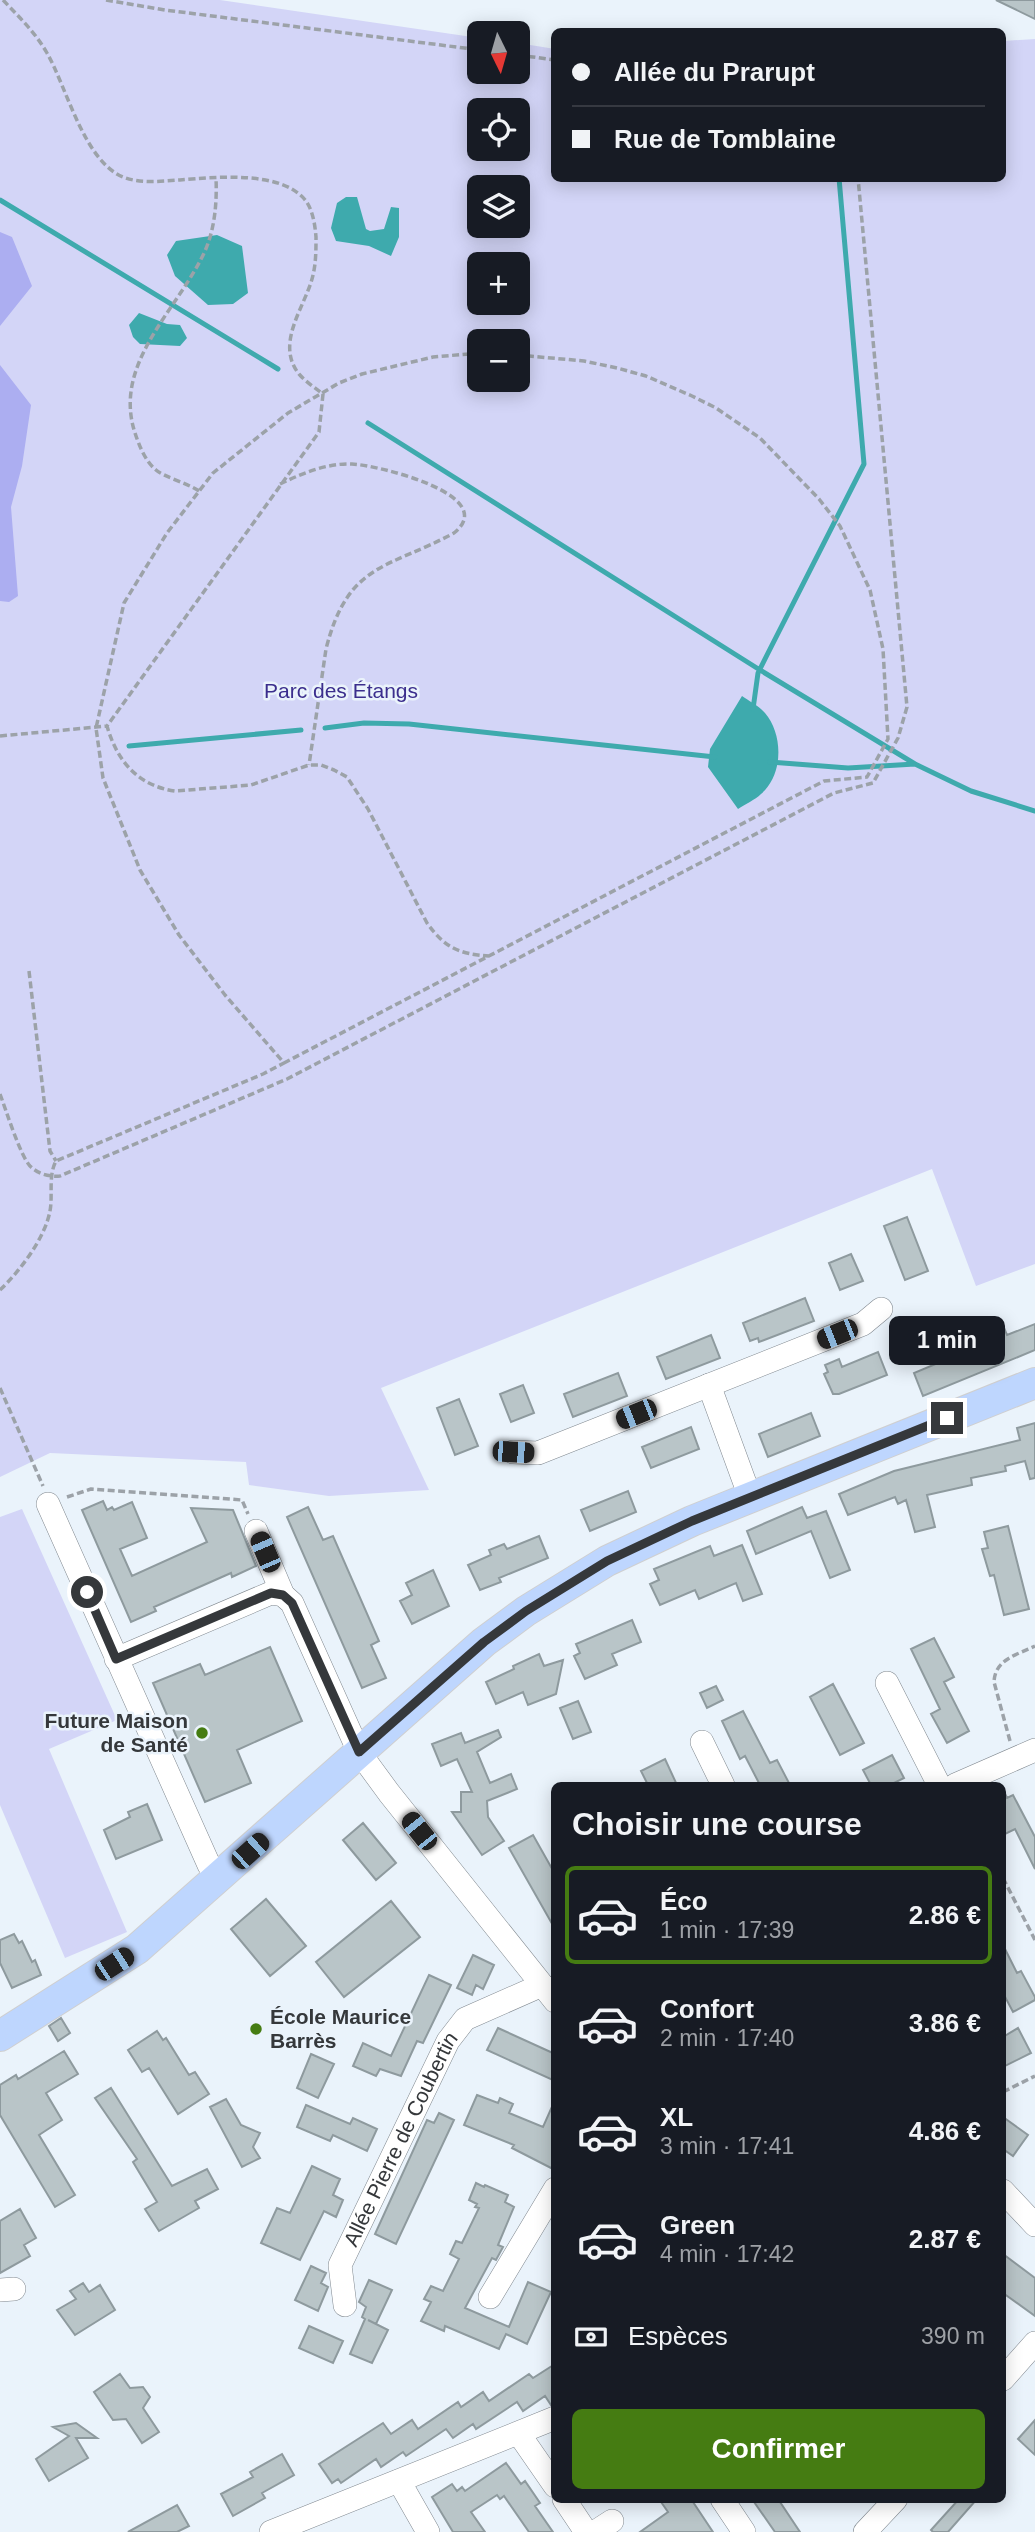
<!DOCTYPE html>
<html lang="fr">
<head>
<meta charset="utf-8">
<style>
	body { margin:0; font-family:Arial,sans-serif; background:#20242c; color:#f1f3f6; height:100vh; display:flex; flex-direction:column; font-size:26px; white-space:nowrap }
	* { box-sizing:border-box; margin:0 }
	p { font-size:23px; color:#9ea1a6 }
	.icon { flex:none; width:38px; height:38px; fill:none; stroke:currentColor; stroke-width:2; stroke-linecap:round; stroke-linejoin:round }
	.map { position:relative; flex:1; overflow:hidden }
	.drawer { position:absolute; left:551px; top:1782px; width:455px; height:721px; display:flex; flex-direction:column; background:#171b24; border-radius:10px; box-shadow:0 4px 18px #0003 }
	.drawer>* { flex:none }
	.guide { position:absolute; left:551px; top:28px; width:455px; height:154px; border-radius:10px; box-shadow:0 4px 18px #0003; display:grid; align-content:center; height:154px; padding:0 21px; background:#171b24 }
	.needle { width:46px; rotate:175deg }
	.controls { position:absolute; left:467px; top:21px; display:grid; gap:14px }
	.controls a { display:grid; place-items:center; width:63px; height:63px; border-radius:10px; background:#171b24; box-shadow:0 4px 18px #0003; font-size:35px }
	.end { position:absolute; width:32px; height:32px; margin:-16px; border:9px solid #35383b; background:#fff; box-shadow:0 0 0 4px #fff }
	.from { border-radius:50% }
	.bubble { position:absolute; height:49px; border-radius:10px; background:#171b24; box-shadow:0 4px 18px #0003; font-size:23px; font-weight:600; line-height:49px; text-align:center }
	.car { position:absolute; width:21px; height:42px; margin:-21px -10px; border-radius:9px; box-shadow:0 0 5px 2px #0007; background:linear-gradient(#222 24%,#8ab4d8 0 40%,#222 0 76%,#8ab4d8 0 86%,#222 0) }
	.guide b { display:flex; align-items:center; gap:24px; height:66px; font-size:26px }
	.guide b+b { border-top:2px solid #363941 }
	.guide i { width:18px; height:18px; background:#f1f3f6 }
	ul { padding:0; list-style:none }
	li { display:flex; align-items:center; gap:21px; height:98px; margin:0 14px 10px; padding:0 7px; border:4px solid transparent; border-radius:10px }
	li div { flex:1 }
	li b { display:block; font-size:26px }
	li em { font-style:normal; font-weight:600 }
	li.current { border-color:#457c12 }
	li>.icon { width:63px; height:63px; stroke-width:1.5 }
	h2 { padding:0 21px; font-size:32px; line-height:84px }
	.pay { display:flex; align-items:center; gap:18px; height:77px; padding:0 21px; font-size:26px }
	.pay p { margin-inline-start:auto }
	.cta { display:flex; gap:14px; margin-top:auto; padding:14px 21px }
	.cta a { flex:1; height:80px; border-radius:10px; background:#457c12; color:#fff; font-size:28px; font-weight:600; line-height:80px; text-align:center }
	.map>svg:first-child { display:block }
</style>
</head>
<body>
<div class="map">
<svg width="1035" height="2532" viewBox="0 0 1035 2532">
	<rect width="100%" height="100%" fill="#eaf3fb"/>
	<!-- green -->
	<path fill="#d3d5f7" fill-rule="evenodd" d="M0,0H220L479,38L480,72H518V43L555,49V178H1003V41L1035,39V1264L976,1286L932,1169L381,1388L429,1490L329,1496L249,1485L246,1462L50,1453L0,1477ZM480,110H518V149H480ZM480,187H518V226H480ZM480,264H518V303H480ZM480,341H518V380H480Z
		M22,1509L117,1720L49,1749L127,1932L65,1958L0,1805V1517Z"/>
	<!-- forest -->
	<path fill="#acaef1" d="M0,232L12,237L32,286L0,326Z
		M0,365L31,405L22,466L11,507L18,596L9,602L0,601Z"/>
	<!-- water -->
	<path fill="#3eaaad" d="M346,197H357L366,229L370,231L384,229L391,207L399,208V237L391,256L369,246L336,241L331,228L337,203Z
		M217,235L242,246L248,293L233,304L208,305L175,276L167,255L176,241Z
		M139,313L167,324L180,325L187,338L180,346L140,344L133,337L129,325Z
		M742,696C749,701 759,706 765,713C783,734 784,774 761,794C755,800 745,804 738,809L708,767L710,749Z"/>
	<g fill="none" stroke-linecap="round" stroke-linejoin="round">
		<!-- stream -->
		<path stroke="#3eaaad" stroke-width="5" d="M0,200L278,369
			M368,423L760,670L915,764
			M753,709L758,673L767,655L864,464L839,178
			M325,728L364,723L409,724L715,757
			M129,746L301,730
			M770,762L848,768L915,764L971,791L1035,811"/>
	</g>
	<!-- building -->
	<path fill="#b9c5c8" stroke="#8e9a9e" stroke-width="2" d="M996,0H1035V19Z
		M907,1217L928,1271L905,1280L884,1226Z
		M851,1254L863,1281L840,1290L829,1263Z
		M805,1298L814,1321L759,1342L758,1338L750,1341L743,1323Z
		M1035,1324V1350L923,1396L914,1373L950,1358L946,1349L1003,1325L1007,1335Z
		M711,1335L720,1358L666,1379L657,1357Z
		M878,1352L887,1375L839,1394H833L824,1374L828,1372L825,1365L839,1359L842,1367Z
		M618,1373L627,1396L573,1417L564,1394Z
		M523,1385L534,1413L511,1422L500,1394Z
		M459,1399L478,1446L455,1455L437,1408Z
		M811,1413L820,1436L768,1457L759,1434Z
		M1035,1423V1478L1030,1479L1025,1461L1005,1466L1006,1471L971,1478L972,1485L927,1495L935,1527L915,1532L906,1500L898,1504L895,1497L848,1515L839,1494L894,1471L1020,1440L1017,1428Z
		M691,1427L699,1449L651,1468L642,1447Z
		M628,1491L636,1512L590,1531L581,1510Z
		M103,1501L107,1510L112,1507L114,1510L132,1502L147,1538L120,1549L132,1576L207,1542L191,1508L233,1510L256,1566L232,1577L231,1573L154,1607L156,1611L131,1622L82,1510Z
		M308,1507L323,1540L333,1536L379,1641L371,1645L386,1678L362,1688L287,1517Z
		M802,1507L807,1518L826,1511L850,1570L830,1578L811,1531L756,1554L747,1531Z
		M1008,1526L1029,1609L1004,1615L994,1575L990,1576L982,1549L988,1548L984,1532Z
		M539,1536L548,1558L499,1578L501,1582L480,1590L468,1565L491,1555L489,1550L504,1544L507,1549Z
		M742,1545L762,1594L743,1601L736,1583L699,1599L695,1590L660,1605L650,1584L659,1580L654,1569L710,1546L714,1556Z
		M433,1570L449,1606L412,1624L400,1601L412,1595L406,1583Z
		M632,1620L641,1642L612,1654L617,1665L585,1679L574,1656L580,1653L576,1644Z
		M934,1638L954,1677L944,1682L969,1731L947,1743L931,1714L940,1709L911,1649Z
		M270,1647L302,1721L237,1750L251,1783L205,1802L153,1683L200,1664L205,1675Z
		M539,1654L544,1666L563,1660L556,1694L528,1705L523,1692L496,1704L486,1682L514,1669L513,1666Z
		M833,1684L864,1743L840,1755L810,1697Z
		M716,1686L723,1700L707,1708L700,1693Z
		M578,1701L591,1732L573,1739L560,1708Z
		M743,1711L770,1763L777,1760L790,1785H760L745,1756L740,1759L722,1721Z
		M498,1730L501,1737L477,1752L490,1783L511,1774L517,1789L487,1801L488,1817L504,1841L482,1855L452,1812H461V1792H472L457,1759L441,1766L432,1744L461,1733L465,1743Z
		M892,1755L904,1778L890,1785H871L863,1770Z
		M665,1759L677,1785H648L641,1771Z
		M1003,1789L1007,1798L1013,1795L1035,1837V1869L1015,1829L1003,1835Z
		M147,1804L162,1840L116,1859L104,1830L130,1817L128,1812Z
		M363,1823L396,1863L376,1880L343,1840Z
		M533,1835L555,1874V1929L509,1848Z
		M266,1899L306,1946L270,1976L231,1929Z
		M391,1901L420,1937L344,1997L316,1962Z
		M14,1934L19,1943L22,1941L32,1962L35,1960L41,1975L12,1988L0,1963V1940Z
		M1003,1945L1017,1973L1021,1971L1035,1997V2000L1013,2012L1003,1993Z
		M473,1955L494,1965L483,1989L476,1985L472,1995L457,1988Z
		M429,1975L451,1985L423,2043L417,2041L401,2076L380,2069L376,2076L353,2066L363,2043L391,2056Z
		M61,2018L70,2033L58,2041L49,2026Z
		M498,2028L555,2054V2081L487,2050Z
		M1018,2028L1031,2053L1003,2067V2037Z
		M157,2031L163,2040L166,2038L189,2075L195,2072L209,2094L178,2114L149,2068L142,2072L128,2050Z
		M64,2051L78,2074L46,2093L62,2120L39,2135L75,2195L55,2207L0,2115V2085L16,2075L18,2079Z
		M311,2054L334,2064L318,2098L297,2088Z
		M111,2088L172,2186L207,2169L218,2189L195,2201L199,2208L159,2231L145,2209L157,2202L133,2162L137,2159L95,2098Z
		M477,2095L498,2103L500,2098L513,2104L509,2113L543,2127L555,2100V2170L512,2148L514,2145L464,2125Z
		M226,2099L241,2125L260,2133L253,2147L260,2158L242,2167L210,2107Z
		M306,2105L350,2124L353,2118L377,2129L367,2151L333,2135L330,2141L297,2127Z
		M439,2113L454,2120L396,2244L375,2234L427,2120L434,2123Z
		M1003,2117L1028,2135L1013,2156L1003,2149Z
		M312,2166L340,2179L333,2195L343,2200L336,2217L324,2211L300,2260L261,2243L277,2208L290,2213Z
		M476,2183L484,2187L485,2185L508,2195L505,2202L514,2207L498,2245L503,2247L496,2260L492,2258L465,2308L509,2327L528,2282L551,2292L527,2344L506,2334L499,2349L445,2326L444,2331L421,2321L431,2302L424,2299L431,2286L443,2291L459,2259L450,2254L456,2241L462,2243L479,2208L475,2207L477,2204L469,2200Z
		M20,2209L36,2238L24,2245L30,2256L0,2273V2221Z
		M1003,2254L1035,2278V2316L1003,2293Z
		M311,2266L326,2273L321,2283L328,2287L318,2311L295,2300Z
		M369,2280L392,2290L376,2324L368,2320L388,2330L372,2363L350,2354L365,2319L362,2317L366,2307L359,2302Z
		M83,2283L89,2292L100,2285L115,2310L75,2335L57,2310L76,2299L70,2291Z
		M309,2326L343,2341L333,2363L299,2348Z
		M555,2364V2404L551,2405L545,2396L523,2411L517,2402L476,2429L473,2424L453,2438L446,2429L406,2456L403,2452L381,2467L376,2459L341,2483L338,2479L332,2483L319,2464L383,2423L391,2434L412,2420L418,2429L458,2402L461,2407L483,2392L489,2401L529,2374L533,2378Z
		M120,2374L130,2388L143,2387L150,2397L143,2408L159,2432L142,2443L126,2419L113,2420L94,2392Z
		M1035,2420V2455L1018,2439Z
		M76,2423L97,2438H76L88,2458L49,2481L36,2459L69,2436L53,2427Z
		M282,2454L294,2475L262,2493L265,2498L233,2516L221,2494L253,2477L250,2472Z
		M506,2463L521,2484L525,2481L540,2503L535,2506L553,2532H529L504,2496L500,2499L497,2495L471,2512L485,2532H453L432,2497L452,2484L457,2491L462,2487L465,2491Z
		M659,2499H691L713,2532H640L668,2512Z
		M752,2499H778L800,2532H775Z
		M959,2499H977L948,2532H933L931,2530Z
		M177,2505L189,2526L177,2532H128Z"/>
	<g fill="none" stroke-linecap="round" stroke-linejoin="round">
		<defs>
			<g id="minor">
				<path d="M709,1385L750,1497"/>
				<path d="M513,1452L538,1453L863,1324L881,1309"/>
				<path d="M48,1504L209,1865L219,1879"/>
				<path d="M256,1531L283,1595"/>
				<path d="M116,1659L271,1593L283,1595L292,1603L359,1752L389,1793L555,2001"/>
				<path d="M887,1683L939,1785"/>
				<path d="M702,1742L723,1785"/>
				<path d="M955,1785L1035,1750"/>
				<path d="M1003,2191L1035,2225"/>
				<path d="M0,2290L14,2289"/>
				<path d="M490,2297L555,2189"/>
				<path id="s1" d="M345,2305L340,2265L448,2041L465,2019L542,1985"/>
				<path d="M1003,2379L1035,2343"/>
				<path d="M519,2434L555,2486"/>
				<path d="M399,2481L428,2532"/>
				<path d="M564,2499L586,2532"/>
				<path d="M722,2499L744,2532"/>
				<path d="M271,2532L555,2418"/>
				<path d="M595,2532L612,2521"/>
				<path d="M865,2532L896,2499"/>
			</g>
			<path id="major" d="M0,2036L137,1949L484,1642L526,1611L607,1561L692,1521L1035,1383"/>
		</defs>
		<!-- minor casing -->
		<use href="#minor" stroke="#80888f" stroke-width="24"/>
		<!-- major casing -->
		<use href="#major" stroke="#cfcfd0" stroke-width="32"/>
		<!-- path -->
		<path stroke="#9ca2a8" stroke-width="3.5" stroke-dasharray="7 3.5" stroke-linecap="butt" d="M3,0C19,17 35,32 47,53C67,88 84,161 123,177C141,184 161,181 180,180C216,177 282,170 306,201C313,211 315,225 316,237C316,251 316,265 312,279C304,308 275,344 299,374C305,381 315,388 323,394L319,432L107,726C117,761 138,786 175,791L251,785L309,765H321L334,770L347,777L368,809L427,923C445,948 459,954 489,956
			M106,0L165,10L480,50
			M518,55L555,60
			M480,353L433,357L362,374L339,383L288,413L213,473L167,533L124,603L96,728L103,778L140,870L179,935L225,995L284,1063L824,781L867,777L888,739L883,649L870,590L840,526L819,499L760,438L716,408L692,396L646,376L617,368L584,361L518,355
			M280,484C303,473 327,463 352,464C377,465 501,495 454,533C388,569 348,562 326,649L309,765
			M199,491C187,483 164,477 156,470C145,461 139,445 135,433C112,363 178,310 205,251C215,228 217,202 216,178
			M0,736L107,726
			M29,971L50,1151L56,1161
			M0,1094C6,1110 20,1155 30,1166C38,1174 49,1177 60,1176L287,1079L834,793L873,783L898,738L907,707L858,178
			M0,1290C20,1271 45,1238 50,1211C53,1195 48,1176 56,1161L263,1074L284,1063
			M0,1388L43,1486
			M67,1497L91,1489L242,1500L248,1514
			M1010,1741L994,1682C995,1659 1017,1655 1035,1646
			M1003,1878L1035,1940
			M1003,2092L1035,2076"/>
		<!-- minor -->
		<use href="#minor" stroke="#fff" stroke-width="23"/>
		<!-- major -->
		<use href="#major" stroke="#bed6fe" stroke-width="30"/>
	</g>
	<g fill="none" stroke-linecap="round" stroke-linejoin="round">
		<!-- route -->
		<path stroke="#35383b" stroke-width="9" d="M87,1592L116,1659L271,1593L283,1595L292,1603L359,1752L484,1642L526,1611L607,1561L692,1521L947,1418"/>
	</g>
	<!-- markers -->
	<g fill="#457c12" stroke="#eaf3fb" stroke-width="2.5">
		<circle cx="202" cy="1733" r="7"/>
		<circle cx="256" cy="2029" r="7"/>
	</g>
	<g text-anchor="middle" stroke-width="5" stroke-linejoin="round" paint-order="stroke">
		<!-- park labels -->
		<g font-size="21" fill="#3b2e8d" stroke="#eaf3fb">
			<text x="341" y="698">Parc des Étangs</text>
		</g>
		<!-- poi labels -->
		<g font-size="21" font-weight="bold" fill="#35383b" stroke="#eaf3fb" text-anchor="end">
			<text x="188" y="1728">Future Maison<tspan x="188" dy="24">de Santé</tspan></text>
			<text x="270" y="2024" text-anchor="start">École Maurice<tspan x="270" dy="24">Barrès</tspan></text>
		</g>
		<!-- street labels -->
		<g font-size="21" fill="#35383b" stroke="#eaf3fb">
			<text dy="7" stroke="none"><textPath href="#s1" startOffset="180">Allée Pierre de Coubertin</textPath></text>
		</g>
	</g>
</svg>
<div class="controls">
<a><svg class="needle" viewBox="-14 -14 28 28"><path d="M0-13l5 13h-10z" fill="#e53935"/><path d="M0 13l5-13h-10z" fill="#9ea1a6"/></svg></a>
<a><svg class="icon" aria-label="locate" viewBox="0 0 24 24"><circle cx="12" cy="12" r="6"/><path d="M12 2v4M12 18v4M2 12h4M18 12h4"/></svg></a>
<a><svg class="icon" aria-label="layers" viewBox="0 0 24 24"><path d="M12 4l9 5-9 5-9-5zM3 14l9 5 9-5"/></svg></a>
<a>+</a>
<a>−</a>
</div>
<i class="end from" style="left:87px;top:1592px"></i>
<i class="end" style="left:947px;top:1418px"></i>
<div class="bubble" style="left:889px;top:1316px;width:116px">1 min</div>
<i class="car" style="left:837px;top:1334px;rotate:248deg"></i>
<i class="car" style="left:636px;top:1414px;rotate:248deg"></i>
<i class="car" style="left:513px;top:1452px;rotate:93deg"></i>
<i class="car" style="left:265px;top:1552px;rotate:337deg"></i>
<i class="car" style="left:419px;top:1831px;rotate:321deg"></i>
<i class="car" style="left:250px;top:1851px;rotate:48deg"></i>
<i class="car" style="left:114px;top:1964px;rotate:57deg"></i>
<div class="guide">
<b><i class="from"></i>Allée du Prarupt</b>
<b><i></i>Rue de Tomblaine</b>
</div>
<section class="drawer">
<h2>Choisir une course</h2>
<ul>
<li class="current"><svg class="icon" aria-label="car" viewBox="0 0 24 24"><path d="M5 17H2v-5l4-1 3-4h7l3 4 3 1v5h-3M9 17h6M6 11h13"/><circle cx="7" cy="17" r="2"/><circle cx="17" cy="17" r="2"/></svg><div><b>Éco</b><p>1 min · 17:39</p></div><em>2.86 €</em></li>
<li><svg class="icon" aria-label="car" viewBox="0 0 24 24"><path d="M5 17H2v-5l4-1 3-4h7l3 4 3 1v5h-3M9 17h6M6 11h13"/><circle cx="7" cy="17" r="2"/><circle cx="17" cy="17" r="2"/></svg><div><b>Confort</b><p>2 min · 17:40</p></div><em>3.86 €</em></li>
<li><svg class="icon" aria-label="car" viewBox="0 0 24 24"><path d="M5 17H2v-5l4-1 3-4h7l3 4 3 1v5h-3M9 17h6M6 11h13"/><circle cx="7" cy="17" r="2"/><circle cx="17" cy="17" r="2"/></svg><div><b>XL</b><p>3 min · 17:41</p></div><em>4.86 €</em></li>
<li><svg class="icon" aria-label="car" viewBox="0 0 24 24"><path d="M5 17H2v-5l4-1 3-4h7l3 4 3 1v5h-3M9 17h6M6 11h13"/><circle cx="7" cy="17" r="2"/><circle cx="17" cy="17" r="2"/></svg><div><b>Green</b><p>4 min · 17:42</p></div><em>2.87 €</em></li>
</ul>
<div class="pay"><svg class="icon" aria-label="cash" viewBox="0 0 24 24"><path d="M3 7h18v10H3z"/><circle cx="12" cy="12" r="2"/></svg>Espèces<p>390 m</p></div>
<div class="cta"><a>Confirmer</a></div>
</section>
</div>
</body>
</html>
